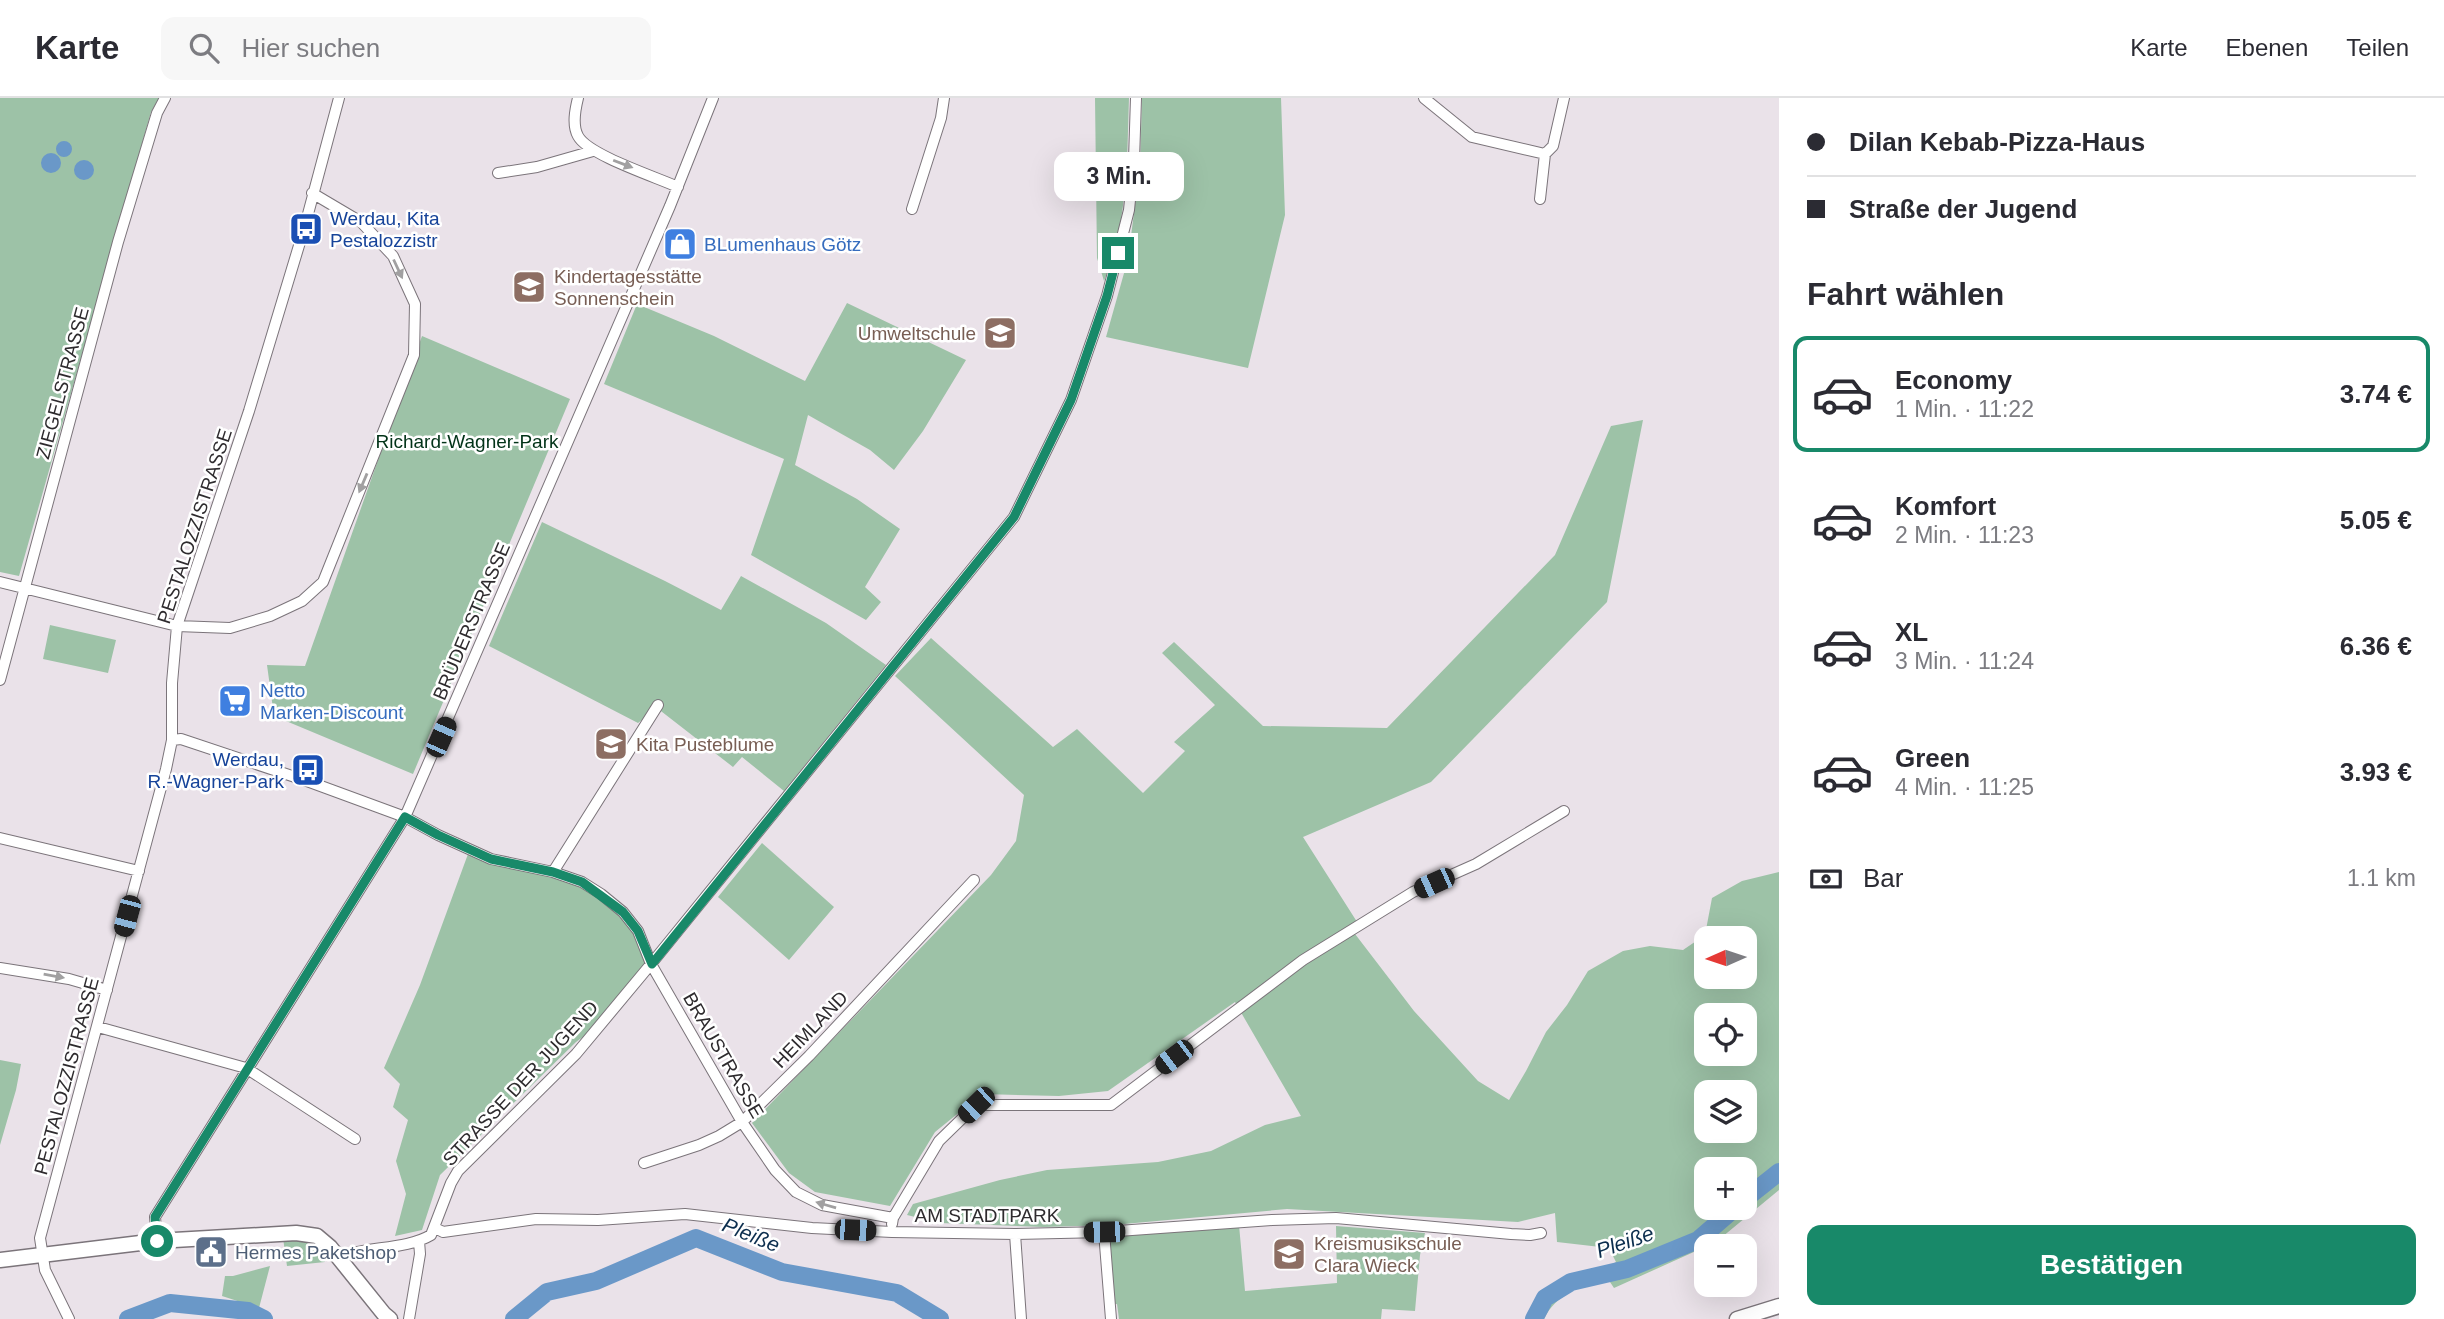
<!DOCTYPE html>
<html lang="de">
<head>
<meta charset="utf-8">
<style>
	body { margin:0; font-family:Arial,sans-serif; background:#f7f7f7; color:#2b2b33; height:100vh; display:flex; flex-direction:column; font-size:26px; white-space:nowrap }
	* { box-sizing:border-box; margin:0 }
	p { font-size:23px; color:#7c7c81 }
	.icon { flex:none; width:38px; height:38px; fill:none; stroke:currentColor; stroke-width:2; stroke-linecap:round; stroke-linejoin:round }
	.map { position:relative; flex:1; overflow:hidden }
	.details { display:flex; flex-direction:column; background:#fff; width:665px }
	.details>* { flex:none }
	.banner { display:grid; align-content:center; height:154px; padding:0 28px; background:#fff }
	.needle { width:46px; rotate:267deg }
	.tools { position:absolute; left:1694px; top:828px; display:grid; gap:14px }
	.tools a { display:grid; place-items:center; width:63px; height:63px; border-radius:14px; background:#fff; box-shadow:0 7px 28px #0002; font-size:35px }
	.end { position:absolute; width:32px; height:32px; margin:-16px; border:9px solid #188969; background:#fff; box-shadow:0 0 0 4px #fff }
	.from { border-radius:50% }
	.bubble { position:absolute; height:49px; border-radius:14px; background:#fff; box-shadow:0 7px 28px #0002; font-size:23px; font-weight:700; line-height:49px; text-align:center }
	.car { position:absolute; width:21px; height:42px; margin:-21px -10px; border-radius:9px; box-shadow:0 0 5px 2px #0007; background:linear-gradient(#222 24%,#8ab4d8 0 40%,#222 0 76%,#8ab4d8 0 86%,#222 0) }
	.banner b { display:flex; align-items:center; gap:24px; height:66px; font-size:26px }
	.banner b+b { border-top:2px solid #e1e1e2 }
	.banner i { width:18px; height:18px; background:#2b2b33 }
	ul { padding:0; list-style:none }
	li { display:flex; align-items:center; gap:21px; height:116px; margin:0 14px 10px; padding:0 14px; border:4px solid transparent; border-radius:14px }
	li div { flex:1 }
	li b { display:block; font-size:26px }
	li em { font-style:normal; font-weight:700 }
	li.selected { border-color:#188969 }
	li>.icon { width:63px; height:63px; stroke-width:1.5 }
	h2 { padding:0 28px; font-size:32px; line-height:84px }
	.pay { display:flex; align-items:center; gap:18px; height:77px; padding:0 28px; font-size:26px }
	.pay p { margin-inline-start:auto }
	.primary-button { display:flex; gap:14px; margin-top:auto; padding:14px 28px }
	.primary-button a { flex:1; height:80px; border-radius:14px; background:#188969; color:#fff; font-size:28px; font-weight:700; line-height:80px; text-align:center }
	header { display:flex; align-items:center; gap:42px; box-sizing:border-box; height:98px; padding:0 35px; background:#fff; border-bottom:2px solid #e1e1e2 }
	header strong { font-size:33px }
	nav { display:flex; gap:38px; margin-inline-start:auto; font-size:24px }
	.search { width:490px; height:63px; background:#f7f7f7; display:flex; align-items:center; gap:18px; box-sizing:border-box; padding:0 24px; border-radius:14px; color:#7c7c81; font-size:26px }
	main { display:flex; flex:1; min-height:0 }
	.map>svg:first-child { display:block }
</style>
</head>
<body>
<header>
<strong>Karte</strong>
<div class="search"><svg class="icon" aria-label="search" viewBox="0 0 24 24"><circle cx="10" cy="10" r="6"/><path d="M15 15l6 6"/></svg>Hier suchen</div>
<nav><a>Karte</a><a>Ebenen</a><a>Teilen</a></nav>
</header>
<main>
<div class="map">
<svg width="1779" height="1221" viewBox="0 0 1779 1221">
	<rect width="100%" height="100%" fill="#eae2e9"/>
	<!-- green -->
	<path fill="#9dc2a7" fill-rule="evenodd" d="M0,0H159L151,14L19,478L0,474Z
		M1095,0H1129C1127,60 1128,126 1104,183L1097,160Z
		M1142,0H1281L1285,117L1248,270L1106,239L1128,161L1140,69Z
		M847,205L966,262L923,333L894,372L870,352L808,317L795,367L857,401L900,431L865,489L881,504L866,522L751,457L784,361L604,286L637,206L714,238L805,283Z
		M422,238L570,301L413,676L274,618L267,567L305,568Z
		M1643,322L1607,504L1431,684L1303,739L1359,827L1352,832L1414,913L1478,983L1509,1002L1526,973L1546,934L1567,907L1588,873L1623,853L1650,848L1683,852L1705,837L1712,800L1742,783L1779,774V1092L1716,1144L1614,1190L1608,1181C1582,1187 1556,1196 1544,1221H1526C1537,1196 1553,1185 1579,1176C1592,1171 1604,1172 1616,1164L1609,1150L1557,1144L1555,1115L1518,1124L1287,1111L1113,1127L1043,1129L940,1125L907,1117L913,1106L1000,1082L1047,1072L1158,1064L1211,1053L1265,1027L1301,1018L1235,904L1108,993L1059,998L982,996L935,1034L890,1108L815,1094L789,1075L752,1025L991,777L1016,743L1024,697L895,578L931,540L1053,649L1077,631L1143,695L1185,653L1174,644L1215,607L1162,555L1174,544L1263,628L1387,630L1555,457L1611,328ZM1706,840H1745V878H1706ZM1706,917H1745V956H1706ZM1706,994H1745V1032H1706ZM1706,1071H1745V1110H1706Z
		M542,424L665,483L721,512L741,478L826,525L886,567L784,693L742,659L733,669L657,610L638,625L489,548Z
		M50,527L116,542L108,575L43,561Z
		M762,745L834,809L789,862L718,799Z
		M468,756L582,784L623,814L651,866L602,925L576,944L440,1077L422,1132L395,1138L406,1096L396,1063L408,1022L393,1009L400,986L384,970L420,887Z
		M0,962L21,966L16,992L0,1047Z
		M1239,1127L1245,1193L1337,1185L1336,1128L1425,1135L1420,1157L1415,1213L1382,1211L1381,1221H1119L1117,1206L1110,1207L1104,1134Z
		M283,1140C307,1142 311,1144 325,1164L287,1168Z
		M270,1168L259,1210L222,1198L225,1178H233Z"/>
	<!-- water -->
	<path fill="#6a98c8" d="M56 51a8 8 0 1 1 16 0a8 8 0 1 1-16 0Z
		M41 65a10 10 0 1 1 20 0a10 10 0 1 1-20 0Z
		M74 72a10 10 0 1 1 20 0a10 10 0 1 1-20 0Z"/>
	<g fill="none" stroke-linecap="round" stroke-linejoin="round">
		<!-- river -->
		<path stroke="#6a98c8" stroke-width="18" d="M1745,1101L1779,1074
			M128,1221L170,1205L248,1213L264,1221
			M514,1221L547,1194L596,1183L696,1140L782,1174L897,1195L940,1221
			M1534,1221L1545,1200L1571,1184L1627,1171L1698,1142L1735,1110"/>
		<defs>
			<path id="street" d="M578,0C575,12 572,27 578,38C588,57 656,79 678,89
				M1424,0L1472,39L1545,56
				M498,75L537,69L593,53
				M1540,101L1545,56L1553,48L1564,0
				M912,111L941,20L944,0
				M0,484L177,528L230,530L270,518L302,503L323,484L414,257L415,206L393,158L361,124L312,95
				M0,582L118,144L157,15L165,0
				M172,642L181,641L307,683L405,719L438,737L491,761L553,774L582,784L601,796L623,814L638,833L651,866L742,1024L775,1072L796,1094L822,1107L893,1120
				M0,740L139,773
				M553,774L658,607
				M0,870L69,881L107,892
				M98,929L246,970L355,1041
				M644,1065L699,1047L719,1038L742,1024L809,958L974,782
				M892,1126L893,1120L939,1043L976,1007H1111L1303,862L1413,794L1476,766L1564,713
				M435,1130L443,1134L536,1121L598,1122L685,1116L812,1130L892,1134L1015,1136L1104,1134L1272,1122L1336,1120L1511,1136L1530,1137L1541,1135
				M1104,1134L1111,1221
				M1015,1136L1021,1221
				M157,1143L155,1119L405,719L670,108L713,0
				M339,1159C367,1148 406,1152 431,1137L451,1085L458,1073L576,956L651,866L1014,419L1071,302L1107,198L1129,112L1134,62L1136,0
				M69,1221L45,1172L40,1140L166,671L172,642V585L177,528L249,313L304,131L339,0
				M409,1221L420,1156L419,1143"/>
			<path id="secondary" d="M0,1162L157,1143L296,1135L317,1138L330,1149L384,1216L390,1221
				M1737,1221L1779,1208"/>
		</defs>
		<!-- street casing -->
		<use href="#street" stroke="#7b747a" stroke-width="12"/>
		<!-- secondary casing -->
		<use href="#secondary" stroke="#7b747a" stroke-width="17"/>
		<!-- street -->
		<use href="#street" stroke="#fff" stroke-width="10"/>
		<!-- secondary -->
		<use href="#secondary" stroke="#fff" stroke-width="14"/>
	</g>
	<!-- one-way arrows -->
	<defs><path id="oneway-solid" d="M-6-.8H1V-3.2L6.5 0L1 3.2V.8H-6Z" transform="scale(1.75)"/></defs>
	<g fill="#a1a0a1">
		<use href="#oneway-solid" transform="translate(623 66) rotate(21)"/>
		<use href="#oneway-solid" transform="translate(398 171) rotate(65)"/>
		<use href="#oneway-solid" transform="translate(363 385) rotate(113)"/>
		<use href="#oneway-solid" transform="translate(54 878) rotate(10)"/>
		<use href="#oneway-solid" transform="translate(826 1107) rotate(-164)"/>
	</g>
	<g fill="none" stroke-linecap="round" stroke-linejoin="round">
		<!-- route -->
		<path stroke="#188969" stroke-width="9" d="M157,1143L155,1119L405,719L438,737L491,761L553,774L582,784L623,814L638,833L652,866L1014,419L1071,302L1107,198L1118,155"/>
	</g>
	<!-- icons -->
	<defs>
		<symbol id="bus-square" viewBox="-11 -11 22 22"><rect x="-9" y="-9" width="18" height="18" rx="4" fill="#1a4fb4" stroke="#fff"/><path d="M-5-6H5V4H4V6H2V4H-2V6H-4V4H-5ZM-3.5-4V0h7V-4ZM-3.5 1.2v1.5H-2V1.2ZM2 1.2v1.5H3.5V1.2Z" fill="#fff"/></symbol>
		<symbol id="shop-square" viewBox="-11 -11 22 22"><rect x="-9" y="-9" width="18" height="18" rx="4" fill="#3f7fe0" stroke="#fff"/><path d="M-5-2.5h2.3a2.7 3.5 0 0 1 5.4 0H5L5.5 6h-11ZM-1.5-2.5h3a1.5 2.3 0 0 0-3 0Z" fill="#fff"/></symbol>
		<symbol id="school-square" viewBox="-11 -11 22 22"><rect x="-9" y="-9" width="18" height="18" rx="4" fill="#8d6e63" stroke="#fff"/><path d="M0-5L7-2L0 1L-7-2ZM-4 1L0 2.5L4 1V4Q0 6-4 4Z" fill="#fff"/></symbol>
		<symbol id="supermarket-square" viewBox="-11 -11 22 22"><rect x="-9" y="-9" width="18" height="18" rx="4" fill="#3f7fe0" stroke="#fff"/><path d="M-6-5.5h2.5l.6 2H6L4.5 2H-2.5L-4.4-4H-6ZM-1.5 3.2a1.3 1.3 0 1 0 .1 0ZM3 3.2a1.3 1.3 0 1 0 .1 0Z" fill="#fff"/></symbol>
		<symbol id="civic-square" viewBox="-11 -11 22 22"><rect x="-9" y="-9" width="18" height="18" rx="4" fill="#5c6f8a" stroke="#fff"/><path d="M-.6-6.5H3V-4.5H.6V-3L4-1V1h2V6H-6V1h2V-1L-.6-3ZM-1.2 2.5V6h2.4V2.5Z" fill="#fff"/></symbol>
	</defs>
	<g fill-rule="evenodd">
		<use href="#bus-square" x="287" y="112" width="38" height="38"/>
		<use href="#shop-square" x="661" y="127" width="38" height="38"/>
		<use href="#school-square" x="510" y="170" width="38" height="38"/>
		<use href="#school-square" x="981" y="216" width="38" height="38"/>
		<use href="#supermarket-square" x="216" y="584" width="38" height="38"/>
		<use href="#school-square" x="592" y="627" width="38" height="38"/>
		<use href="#bus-square" x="289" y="653" width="38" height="38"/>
		<use href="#civic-square" x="192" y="1135" width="38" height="38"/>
		<use href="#school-square" x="1270" y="1137" width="38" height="38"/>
	</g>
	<g text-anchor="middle" stroke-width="5" stroke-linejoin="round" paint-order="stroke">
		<!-- transit labels -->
		<g font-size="19" fill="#164399" stroke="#fff" text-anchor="start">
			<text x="330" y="127">Werdau, Kita<tspan x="330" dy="22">Pestalozzistr</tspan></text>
			<text x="284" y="668" text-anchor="end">Werdau,<tspan x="284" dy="22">R.-Wagner-Park</tspan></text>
		</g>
		<!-- shop labels -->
		<g font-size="19" fill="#366cbe" stroke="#fff" text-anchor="start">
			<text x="704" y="153">BLumenhaus Götz</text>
			<text x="260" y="599">Netto<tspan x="260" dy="22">Marken-Discount</tspan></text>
		</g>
		<!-- education labels -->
		<g font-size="19" fill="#785e54" stroke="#fff" text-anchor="start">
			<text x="554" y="185">Kindertagesstätte<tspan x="554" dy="22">Sonnenschein</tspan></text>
			<text x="976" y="242" text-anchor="end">Umweltschule</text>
			<text x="636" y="653">Kita Pusteblume</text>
			<text x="1314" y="1152">Kreismusikschule<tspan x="1314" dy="22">Clara Wieck</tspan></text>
		</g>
		<!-- street labels -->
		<g font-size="19" fill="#2e2b2e" stroke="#fff">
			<text transform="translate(62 285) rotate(-75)" y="7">ZIEGELSTRASSE</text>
			<text transform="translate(194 428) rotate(-72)" y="7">PESTALOZZISTRASSE</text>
			<text transform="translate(471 523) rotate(-67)" y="7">BRÜDERSTRASSE</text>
			<text transform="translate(810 931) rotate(-46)" y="7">HEIMLAND</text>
			<text transform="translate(724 957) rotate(60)" y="7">BRAUSTRASSE</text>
			<text transform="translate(66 978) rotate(-75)" y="7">PESTALOZZISTRASSE</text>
			<text transform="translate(520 985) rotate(-47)" y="7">STRASSE DER JUGEND</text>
			<text x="987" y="1124">AM STADTPARK</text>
		</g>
		<!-- park labels -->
		<g font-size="19" fill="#023318" stroke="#fff">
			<text x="467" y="350">Richard-Wagner-Park</text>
		</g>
		<!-- service labels -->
		<g font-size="19" fill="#4e5e75" stroke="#fff" text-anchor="start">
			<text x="235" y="1161">Hermes Paketshop</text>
		</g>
		<!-- water labels -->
		<g font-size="21" font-style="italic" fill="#0c2e4e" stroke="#fff">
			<text transform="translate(751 1137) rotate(22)" y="7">Pleiße</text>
			<text transform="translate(1625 1144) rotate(-19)" y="7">Pleiße</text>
		</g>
	</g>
</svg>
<div class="tools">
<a><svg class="needle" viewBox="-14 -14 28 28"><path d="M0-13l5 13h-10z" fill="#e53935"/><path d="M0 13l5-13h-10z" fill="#7c7c81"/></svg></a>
<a><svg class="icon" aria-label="locate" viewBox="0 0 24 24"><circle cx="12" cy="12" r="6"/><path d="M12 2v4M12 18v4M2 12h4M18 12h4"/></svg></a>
<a><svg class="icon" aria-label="layers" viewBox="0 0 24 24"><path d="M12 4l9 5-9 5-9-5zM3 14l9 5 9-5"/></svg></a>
<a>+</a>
<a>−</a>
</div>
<i class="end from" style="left:157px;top:1143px"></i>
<i class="end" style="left:1118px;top:155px"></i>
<div class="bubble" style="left:1054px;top:54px;width:130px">3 Min.</div>
<i class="car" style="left:441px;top:639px;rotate:24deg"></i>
<i class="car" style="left:1434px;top:785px;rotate:246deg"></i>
<i class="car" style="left:127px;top:818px;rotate:195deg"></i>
<i class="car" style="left:1174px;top:959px;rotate:233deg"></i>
<i class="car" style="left:976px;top:1007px;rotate:226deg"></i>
<i class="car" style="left:855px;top:1132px;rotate:92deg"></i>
<i class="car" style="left:1104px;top:1134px;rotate:269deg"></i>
</div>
<section class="details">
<div class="banner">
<b><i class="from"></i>Dilan Kebab-Pizza-Haus</b>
<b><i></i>Straße der Jugend</b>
</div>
<h2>Fahrt wählen</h2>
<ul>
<li class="selected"><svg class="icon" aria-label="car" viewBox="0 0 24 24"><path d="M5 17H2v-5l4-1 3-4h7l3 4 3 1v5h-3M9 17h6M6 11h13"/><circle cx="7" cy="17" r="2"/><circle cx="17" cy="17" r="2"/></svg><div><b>Economy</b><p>1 Min. · 11:22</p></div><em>3.74 €</em></li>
<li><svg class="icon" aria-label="car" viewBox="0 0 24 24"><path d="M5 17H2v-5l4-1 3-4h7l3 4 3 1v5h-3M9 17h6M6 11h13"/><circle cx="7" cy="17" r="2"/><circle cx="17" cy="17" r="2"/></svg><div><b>Komfort</b><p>2 Min. · 11:23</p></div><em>5.05 €</em></li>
<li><svg class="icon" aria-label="car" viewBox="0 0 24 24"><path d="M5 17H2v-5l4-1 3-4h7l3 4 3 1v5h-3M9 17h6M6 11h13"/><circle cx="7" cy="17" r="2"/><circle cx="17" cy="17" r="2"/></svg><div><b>XL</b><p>3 Min. · 11:24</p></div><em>6.36 €</em></li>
<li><svg class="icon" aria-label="car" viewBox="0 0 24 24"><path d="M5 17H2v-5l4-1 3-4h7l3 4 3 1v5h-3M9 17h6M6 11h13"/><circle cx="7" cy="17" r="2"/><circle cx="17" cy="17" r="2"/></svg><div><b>Green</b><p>4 Min. · 11:25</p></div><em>3.93 €</em></li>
</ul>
<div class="pay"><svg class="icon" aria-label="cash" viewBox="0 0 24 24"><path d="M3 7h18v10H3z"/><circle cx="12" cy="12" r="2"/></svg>Bar<p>1.1 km</p></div>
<div class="primary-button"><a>Bestätigen</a></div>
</section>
</main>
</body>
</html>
